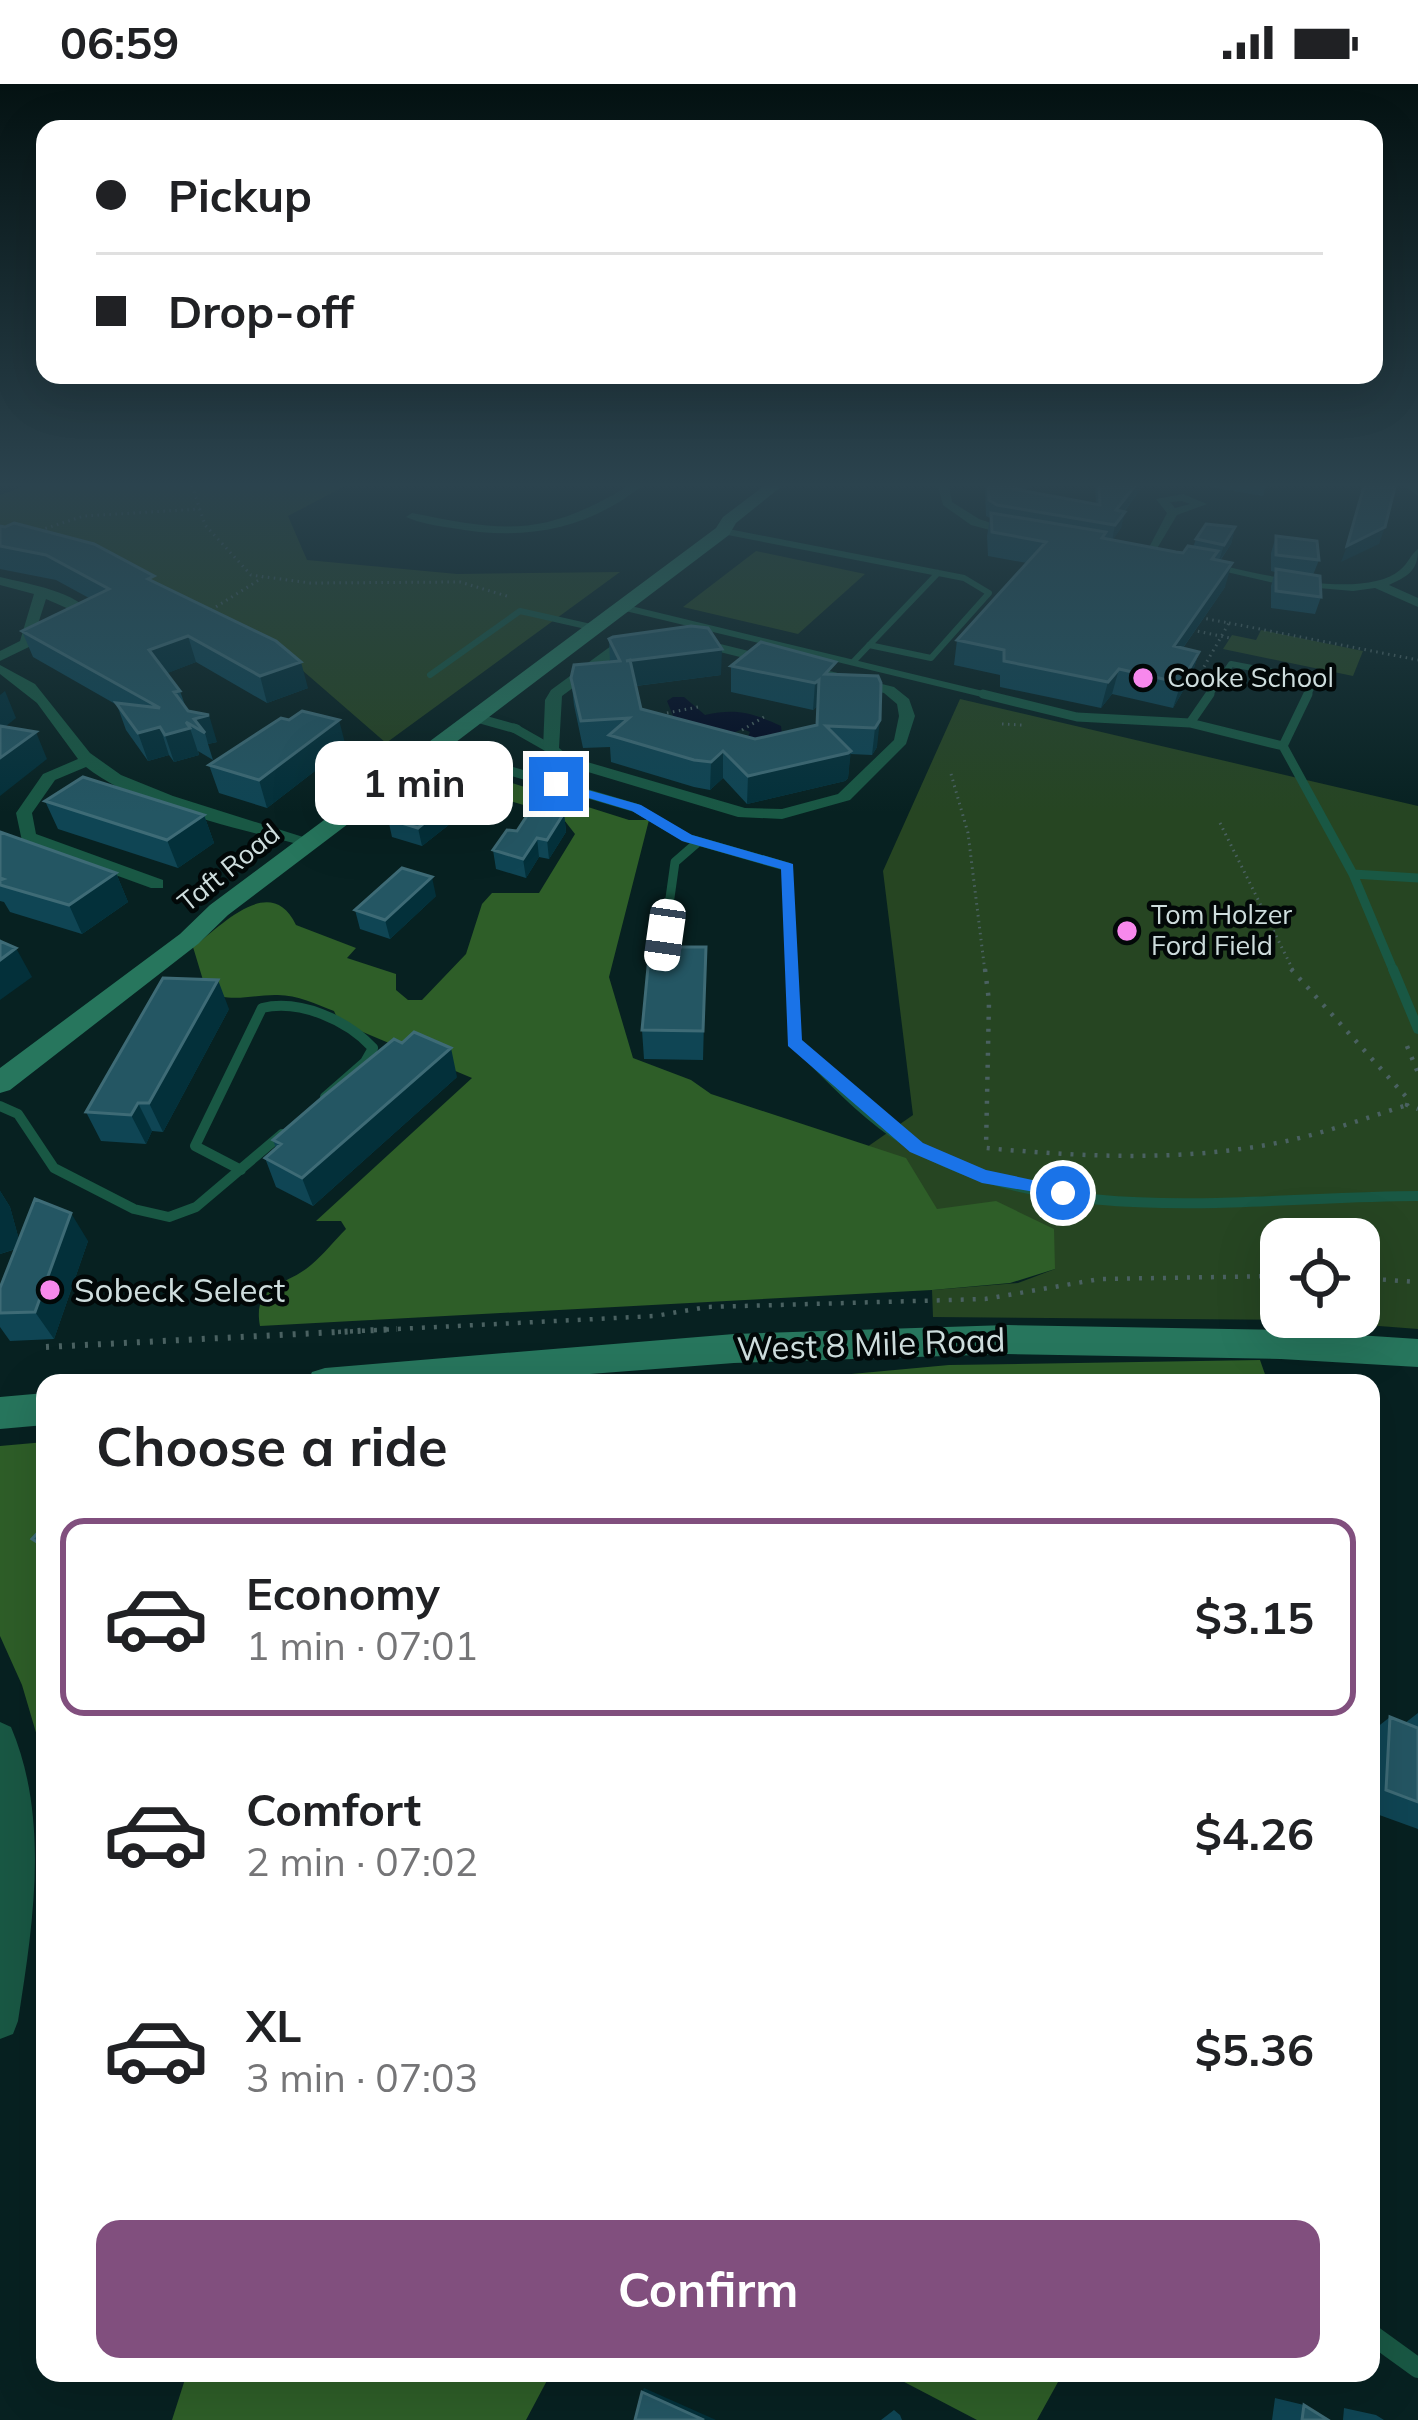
<!DOCTYPE html>
<html lang="en">
<head>
<meta charset="utf-8">
<style>
	body { margin:0; font-family:Mulish,sans-serif; background:#f6f6f6; color:#202124; height:100vh; display:flex; flex-direction:column; font-size:45px; white-space:nowrap }
	* { box-sizing:border-box; margin:0 }
	p { font-size:39px; color:#757577 }
	.icon { flex:none; width:66px; height:66px; fill:none; stroke:currentColor; stroke-width:2; stroke-linecap:round; stroke-linejoin:round }
	.map { position:relative; flex:1; overflow:hidden }
	.drawer { position:absolute; left:36px; top:1290px; width:1344px; height:1008px; display:flex; flex-direction:column; background:#fff; border-radius:24px; box-shadow:0 12px 48px #0002 }
	.drawer>* { flex:none }
	.guide { position:absolute; left:36px; top:36px; width:1347px; height:264px; border-radius:24px; box-shadow:0 12px 48px #0002; display:grid; align-content:center; height:264px; padding:0 60px; background:#fff }
	.fabs { position:absolute; left:1260px; top:1134px; display:grid; gap:24px }
	.fabs a { display:grid; place-items:center; width:120px; height:120px; border-radius:24px; background:#fff; box-shadow:0 12px 48px #0002; font-size:60px }
	.end { position:absolute; width:54px; height:54px; margin:-27px; border:15px solid #1a73e8; background:#fff; box-shadow:0 0 0 6px #fff }
	.from { border-radius:50% }
	.bubble { position:absolute; height:84px; border-radius:24px; background:#fff; box-shadow:0 12px 48px #0002; font-size:39px; font-weight:700; line-height:84px; text-align:center }
	.car { position:absolute; width:36px; height:72px; margin:-36px -18px; border-radius:15px; box-shadow:0 0 9px 3px #0007; background:linear-gradient(#fff 24%,#345 0 40%,#fff 0 76%,#345 0 86%,#fff 0) }
	.guide b { display:flex; align-items:center; gap:42px; height:114px; font-size:45px }
	.guide b+b { border-top:3px solid #e0e0e0 }
	.guide i { width:30px; height:30px; background:#202124 }
	ul { padding:0; list-style:none }
	li { display:flex; align-items:center; gap:36px; height:198px; margin:0 24px 18px; padding:0 36px; border:6px solid transparent; border-radius:24px }
	li div { flex:1 }
	li b { display:block; font-size:45px }
	li em { font-style:normal; font-weight:700 }
	li.active { border-color:#814f7e }
	li>.icon { width:108px; height:108px; stroke-width:1.5 }
	h2 { padding:0 60px; font-size:54px; line-height:144px }
	.button { display:flex; gap:24px; margin-top:auto; padding:24px 60px }
	.button a { flex:1; height:138px; border-radius:24px; background:#814f7e; color:#fff; font-size:48px; font-weight:700; line-height:138px; text-align:center }
	.status { display:flex; justify-content:space-between; align-items:center; height:84px; padding:0 60px; background:#fff; direction:ltr }
	.status svg { height:33px; fill:currentColor }
	.map>svg:first-child { display:block }
</style>
</head>
<body>
<div class="status"><b>06:59</b><svg viewBox="0 0 49 12"><path d="M0 12V9h3v3zM5 12V6h3v6zM10 12V3h3v9zM15 12V0h3v12zM26 1h20v11H26zM47 4h2v5h-2z"/></svg></div>
<div class="map">
<svg width="1418" height="2336" viewBox="0 0 1418 2336">
	<rect width="100%" height="100%" fill="#072121"/>
	<!-- green -->
	<path fill="#264522" fill-rule="evenodd" d="M24,402H345L288,432L307,476L457,490L620,488L386,659L302,586L0,451V411Z
		M756,467L865,490L798,550L683,523Z
		M1261,546L1363,567L1353,592L1223,565L1232,551L1256,556Z
		M960,615L1418,722V1245L1301,1236L933,1233L932,1206L1018,1199L1055,1185L979,1151L824,1093L913,1031L883,787ZM1281,1155H1359V1233H1281Z"/>
	<!-- forest -->
	<path fill="#2e5e28" d="M445,678L629,736H649L609,893L633,974L691,996L711,1010L906,1074L937,1125L996,1117L1054,1145L1055,1185L1010,1199L932,1206L260,1242C252,1200 287,1202 311,1181C324,1170 335,1156 346,1145L341,1137H316L472,994L339,938L334,927C316,920 295,910 275,911C250,911 228,920 206,906L193,863C222,841 271,788 296,841L356,864L347,874L396,890V906L408,916H422L466,870L482,820L492,809H539L575,750L561,732L510,717L486,740L470,701L442,687L440,682Z
		M1260,1276L1268,1299H754L949,1281Z
		M45,1358V1679L22,1601L0,1552V1362Z
		M187,2289H551L526,2336H172Z
		M887,2289H1063L1037,2336H977Z"/>
	<!-- water -->
	<path fill="#000921" d="M673,613H684L705,631C737,624 752,629 781,642L782,651L746,658L750,648L743,645L730,650L674,634L667,617Z"/>
	<g fill="none" stroke-linecap="round" stroke-linejoin="round">
		<!-- path-far2 -->
		<path stroke="#4a6161" stroke-width="3" stroke-dasharray="1.5 4.5" stroke-linecap="butt" d="M192,402L205,441L251,491L310,499L460,498L510,513
			M34,448L84,432L200,425
			M211,526L262,494
			M1229,539L1418,576
			M1192,546L1230,554
			M1201,588L1229,539L1202,534
			M667,629L698,623
			M1002,640L1022,641
			M742,646L764,633
			M951,690L968,749L985,888
			M1220,739L1294,888"/>
		<!-- path-far1 -->
		<path stroke="#4a6161" stroke-width="4.5" stroke-dasharray="3 9" stroke-linecap="butt" d="M985,885L989,917L986,1064C1085,1073 1184,1078 1282,1058C1325,1049 1366,1034 1407,1021
			M1291,885L1409,1016L1407,1021L1418,1025
			M1407,962L1418,989
			M1359,1194L1418,1198
			M338,1248L655,1232L707,1223L985,1215L1100,1195L1281,1192"/>
		<!-- path -->
		<path stroke="#4a6161" stroke-width="6" stroke-dasharray="3 10" stroke-linecap="butt" d="M46,1263L397,1245"/>
		<!-- lane-far3 -->
		<path stroke="#195844" stroke-width="6" d="M723,447L964,494L989,509L931,574L869,561
			M622,523L995,613
			M854,577L938,489
			M430,591L520,527L595,544
			M1208,613L1231,580L1315,596L1307,613"/>
		<!-- lane-far2 -->
		<path stroke="#195844" stroke-width="9" d="M983,610L1077,633L1190,639
			M1190,639L1283,662L1308,610
			M1190,639L1210,610
			M514,644L551,665
			M1283,662L1353,790L1394,888
			M436,665L636,724L687,754L788,783L792,888
			M1353,790L1418,794
			M661,878L675,778L698,758"/>
		<!-- lane-far1 -->
		<path stroke="#195844" stroke-width="10" d="M791,885L794,958C829,992 862,1029 904,1056C1052,1149 1253,1112 1418,1112
			M1393,885L1418,945
			M0,1022L18,1030L54,1084L134,1125L169,1133L196,1123L282,1050
			M241,1086L195,1062L262,924C300,915 347,936 373,964L365,978L325,1013"/>
		<!-- lane -->
		<path stroke="#195844" stroke-width="20" d="M1371,2250L1418,2284"/>
		<!-- street -->
		<path fill="#195844" fill-rule="evenodd" d="M628,402H642C585,447 522,457 452,444C437,442 419,439 406,433L412,429C506,448 544,453 628,402Z
			M938,402H949L952,418L979,435L1022,449L1016,453L971,441L943,421Z
			M1405,402H1416L1418,412Z
			M1183,410L1207,420L1177,431L1152,473H1144L1167,429L1156,415ZM1182,417L1190,420L1175,424L1170,418Z
			M1418,465C1418,487 1408,492 1389,501L1418,514V523L1375,504L1353,507L1283,501L1192,480L1198,476C1244,486 1361,519 1400,486C1408,480 1410,471 1418,465Z
			M0,493C28,500 78,507 94,533L86,543H76L78,529L46,515L31,562L0,577V567L20,557L34,510L0,501Z
			M648,551L704,556L894,603L909,615L915,632L906,660L850,716L782,735L738,733L558,679L543,665L545,616L551,606L611,562ZM649,559L704,564L884,609L897,620L899,632L894,656L838,710L782,725L745,724L570,673L559,664L562,612L621,568Z
			M0,581L35,600L90,669L121,691L173,712L319,758L310,763C248,747 135,723 86,683L55,696L32,729L36,750L163,796V804H151L22,757L16,729L43,690L78,675L37,619L0,590Z
			M476,629L519,641L522,644L514,649L471,637V631Z
			M0,1638L11,1643C50,1735 33,1841 18,1937L13,1950L0,1955Z"/>
		<!-- secondary -->
		<path fill="#27765d" fill-rule="evenodd" d="M764,402H782L736,439L729,451L228,831L198,860L10,1006L0,1009V984L180,850L210,821L716,444L723,433Z
			M1007,1241L1281,1246L1418,1255V1283L1281,1275L1007,1270L734,1279L471,1299H307L312,1288L325,1284L734,1250Z
			M45,1309V1341L0,1345V1313Z"/>
	</g>
	<!-- wall -->
	<path fill="#0f4554" d="M985,402H1030L1025,407L1096,420L1095,402H1143L1124,428L1121,444L1112,456L1183,469L1193,463L1196,455L1235,443L1231,460L1220,477L1225,503L1183,564L1199,568L1191,593L1173,624L1112,610L1101,624L1000,603V591L954,581L957,556L1027,479L988,472L987,452L990,434L986,432Z
		M1204,402H1266L1263,412Z
		M0,442L156,499L308,604L267,619L196,578L167,589L180,607L186,624L217,658L208,660L213,676L198,667L199,671L174,678L169,671L148,677L126,646L117,621L33,573L22,547L89,514L56,496L0,485Z
		M1276,452L1319,476L1313,491L1321,513L1315,530L1271,524V502L1275,488L1271,487V469Z
		M609,555L721,591L636,602L641,625L755,655L816,642L817,622L813,626L731,608V582L878,592L877,663L872,671L850,670L848,694L845,697L747,720L723,694L710,706L694,703L611,678L610,663L583,664L574,621L571,594L610,578Z
		M289,636L346,663L267,724L219,709L209,681Z
		M45,717L204,731L214,759L178,784L58,745Z
		M564,729L566,748L549,775L539,773L526,794L496,785L493,766L517,747Z
		M460,732L422,762L392,753L388,735Z
		M0,748L116,789L128,818L82,850L10,828L4,818L0,817Z
		M436,812L390,855L360,845L355,826Z
		M706,863L703,976L644,975L642,946L659,867Z
		M229,925L163,1048L152,1047L146,1060L101,1057L86,1028Z
		M457,993L313,1122L276,1103L265,1074L276,1064L273,1056Z
		M0,1107L10,1123L19,1156L88,1157L54,1255L10,1257L0,1243V1204L16,1165L0,1170Z
		M1418,1629V1745L1371,1728V1648L1390,1633L1405,1639Z
		M1275,2314L1304,2321L1328,2336H1272Z
		M1344,2324L1376,2331L1384,2336H1343Z
		M894,2326L900,2331L902,2336H881Z"/>
	<!-- shaded-wall -->
	<path fill="#03303a" d="M1135,402H1143L1112,442L1116,426Z
		M1125,428L1121,444L1112,457L1115,441Z
		M1235,443L1231,460L1219,477L1224,461Z
		M1385,443L1379,460L1341,478L1347,462Z
		M1232,479L1225,503L1166,588L1174,562Z
		M188,552L196,578L158,593L149,566Z
		M722,565L721,591L627,603L626,577Z
		M1199,568L1191,593L1173,624L1181,599Z
		M301,578L308,604L267,619L260,592Z
		M1119,585L1112,610L1101,624L1108,598Z
		M819,596L817,622L813,626L815,599Z
		M5,607L16,634L0,647V611Z
		M209,631L217,658L208,660L205,649L194,635Z
		M339,636L346,663L267,724L259,696Z
		M880,636L877,663L872,671L875,644Z
		M160,643L169,671L148,677L138,649Z
		M190,644L199,671L174,678L165,651Z
		M36,648L47,675L0,712V674Z
		M723,667V694L710,706L711,678Z
		M851,667L848,694L845,697L747,720L748,692Z
		M456,713L460,732L422,762L418,744Z
		M564,729L566,748L549,775L547,756Z
		M204,731L214,759L178,784L167,756Z
		M537,754L539,773L526,794L523,775Z
		M116,789L128,818L82,850L69,821Z
		M432,793L436,812L390,855L385,836Z
		M16,864L32,893L0,916V876Z
		M218,896L229,925L163,1048L149,1019Z
		M451,964L457,993L313,1122L302,1094Z
		M138,1019L152,1047L146,1060L131,1031Z
		M0,1107L10,1123L21,1163L0,1170Z
		M71,1129L88,1157L54,1255L35,1228Z
		M644,2304L716,2336H704L642,2308Z"/>
	<!-- building -->
	<path fill="#245663" stroke="#3e6b76" stroke-width="3" d="M988,402H1017L1014,405L1100,421L1099,402H1135L1116,426L1125,428L1115,441L997,421L989,416Z
		M1364,402L1395,403L1385,443L1347,462Z
		M991,429L1106,448L1102,454L1176,468L1183,469L1188,462L1218,467L1212,475L1232,479L1174,562L1199,568L1181,599L1119,585L1108,598L1004,577V566L957,556L1046,458L992,448Z
		M14,439L94,460L154,492L148,495L276,557L301,578L260,592L188,552L149,566L180,607L174,608L188,627L209,631L194,635L205,649L186,638L190,644L165,651L160,643L138,649L116,619L160,624L22,547L109,505L46,471L0,462V442L5,443Z
		M1206,440L1235,443L1224,461L1196,455Z
		M1276,452L1317,457L1319,476L1276,471Z
		M1276,485L1320,492L1321,513L1276,507Z
		M691,542L708,544L722,565L626,577L630,576L641,625L755,655L817,641L819,596L815,599L731,582L761,558L836,578L825,590L878,592L881,599L880,636L875,644L826,642L851,667L848,669L748,692L723,667L711,678L694,676L609,651L629,634L581,637L571,594L574,581L620,577L609,555L613,553Z
		M302,627L339,636L259,696L209,681L281,634L289,636Z
		M0,642L36,648L0,674Z
		M83,693L204,731L167,756L45,717Z
		M427,704L456,713L418,744L388,735Z
		M532,724L564,729L547,756L537,754L523,775L493,766L507,746L517,747Z
		M0,748L116,789L69,821L0,801V796L3,795L0,794Z
		M402,784L432,793L385,836L355,826Z
		M0,857L16,864L0,876Z
		M650,862L659,867L667,863H706L703,947L642,946Z
		M163,894L218,896L149,1019H138L131,1031L86,1028Z
		M414,948L451,964L302,1094L265,1074L281,1060L273,1056L324,1012L394,955L402,959Z
		M35,1115L71,1129L35,1228L0,1229V1204Z
		M45,1441V1463L32,1455Z
		M1390,1633L1418,1644V1718L1386,1706Z
		M642,2308L704,2336H635Z
		M1304,2321L1328,2336H1302Z"/>
	<!-- sky -->
	<linearGradient id="sky" x2="0" y2="1"><stop stop-color="#041212"/><stop offset="0.55" stop-color="#2b434e"/><stop offset="1" stop-color="#2b434e" stop-opacity="0"/></linearGradient>
	<rect width="1418" height="729" fill="url(#sky)"/>
	<!-- route -->
	<path fill="#1a73e8" d="M556,697L641,721L692,751L793,780L802,956L923,1059L986,1086L1070,1104V1114L982,1099L910,1068L788,962L781,785L682,757L632,727L552,703Z"/>
	<!-- markers -->
	<g fill="#f788ec" stroke="#020808" stroke-width="4.5">
		<circle cx="1143" cy="594" r="12"/>
		<circle cx="1127" cy="847" r="12"/>
		<circle cx="50" cy="1206" r="12"/>
	</g>
	<g text-anchor="middle" stroke-width="9" stroke-linejoin="round" paint-order="stroke">
		<!-- far-poi labels -->
		<g font-size="27" fill="#cedddd" stroke="#020808" text-anchor="start">
			<text x="1167" y="603">Cooke School</text>
			<text x="1151" y="840">Tom Holzer<tspan x="1151" dy="31">Ford Field</tspan></text>
		</g>
		<!-- far-street labels -->
		<g font-size="27" fill="#cedddd" stroke="#020808">
			<text transform="translate(229 784) rotate(-39)" y="9">Taft Road</text>
		</g>
		<!-- poi labels -->
		<g font-size="33" fill="#cedddd" stroke="#020808" text-anchor="start">
			<text x="74" y="1218">Sobeck Select</text>
		</g>
		<!-- street labels -->
		<g font-size="33" fill="#cedddd" stroke="#020808">
			<text transform="translate(871 1260) rotate(-2)" y="12">West 8 Mile Road</text>
		</g>
	</g>
</svg>
<div class="fabs">
<a><svg class="icon" aria-label="locate" viewBox="0 0 24 24"><circle cx="12" cy="12" r="6"/><path d="M12 2v4M12 18v4M2 12h4M18 12h4"/></svg></a>
</div>
<i class="end from" style="left:1063px;top:1109px"></i>
<i class="end" style="left:556px;top:700px"></i>
<div class="bubble" style="left:315px;top:657px;width:198px">1 min</div>
<i class="car" style="left:665px;top:851px;rotate:188deg"></i>
<div class="guide">
<b><i class="from"></i>Pickup</b>
<b><i></i>Drop-off</b>
</div>
<section class="drawer">
<h2>Choose a ride</h2>
<ul>
<li class="active"><svg class="icon" aria-label="car" viewBox="0 0 24 24"><path d="M5 17H2v-5l4-1 3-4h7l3 4 3 1v5h-3M9 17h6M6 11h13"/><circle cx="7" cy="17" r="2"/><circle cx="17" cy="17" r="2"/></svg><div><b>Economy</b><p>1 min · 07:01</p></div><em>$3.15</em></li>
<li><svg class="icon" aria-label="car" viewBox="0 0 24 24"><path d="M5 17H2v-5l4-1 3-4h7l3 4 3 1v5h-3M9 17h6M6 11h13"/><circle cx="7" cy="17" r="2"/><circle cx="17" cy="17" r="2"/></svg><div><b>Comfort</b><p>2 min · 07:02</p></div><em>$4.26</em></li>
<li><svg class="icon" aria-label="car" viewBox="0 0 24 24"><path d="M5 17H2v-5l4-1 3-4h7l3 4 3 1v5h-3M9 17h6M6 11h13"/><circle cx="7" cy="17" r="2"/><circle cx="17" cy="17" r="2"/></svg><div><b>XL</b><p>3 min · 07:03</p></div><em>$5.36</em></li>
</ul>
<div class="button"><a>Confirm</a></div>
</section>
</div>
</body>
</html>
